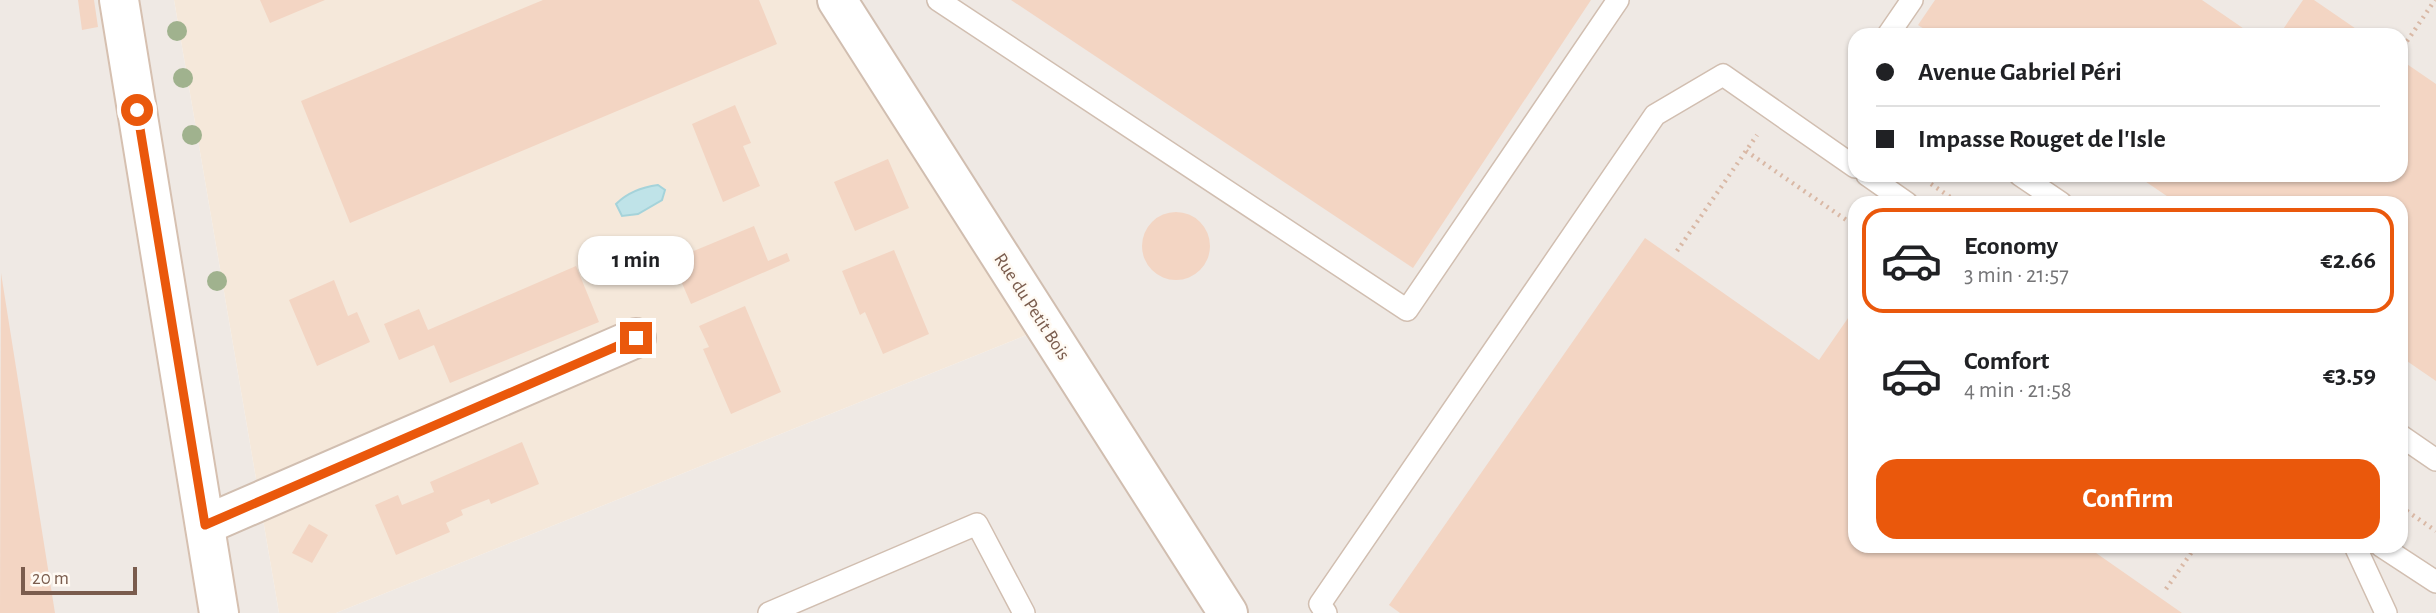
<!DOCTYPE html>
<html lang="en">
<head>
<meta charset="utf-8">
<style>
	body { margin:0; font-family:"Alegreya Sans",sans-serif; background:#f6f6f6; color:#202124; height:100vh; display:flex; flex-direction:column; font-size:26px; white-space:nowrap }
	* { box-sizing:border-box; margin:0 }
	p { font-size:23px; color:#757577 }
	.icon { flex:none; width:38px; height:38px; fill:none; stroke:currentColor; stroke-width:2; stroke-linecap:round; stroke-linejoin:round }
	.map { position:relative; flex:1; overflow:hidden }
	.details { position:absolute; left:1848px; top:196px; width:560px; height:357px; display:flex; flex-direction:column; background:#fff; border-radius:21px; box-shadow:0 2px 5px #0004 }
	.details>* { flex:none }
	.banner { position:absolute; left:1848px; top:28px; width:560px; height:154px; border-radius:21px; box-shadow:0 2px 5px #0004; display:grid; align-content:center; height:154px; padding:0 28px; background:#fff }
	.scale { position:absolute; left:21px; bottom:18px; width:116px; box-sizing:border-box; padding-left:7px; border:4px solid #7a5c4d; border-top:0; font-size:19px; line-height:24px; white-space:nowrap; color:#7a5c4d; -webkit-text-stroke:5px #fffaf3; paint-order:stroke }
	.end { position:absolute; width:32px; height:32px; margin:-16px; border:9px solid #ea580c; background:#fff; box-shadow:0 0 0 4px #fff }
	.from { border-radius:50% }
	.bubble { position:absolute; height:49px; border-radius:21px; background:#fff; box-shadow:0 2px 5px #0004; font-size:23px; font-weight:700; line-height:49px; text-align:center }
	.banner b { display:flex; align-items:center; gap:24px; height:66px; font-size:26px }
	.banner b+b { border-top:2px solid #e0e0e0 }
	.banner i { width:18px; height:18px; background:#202124 }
	ul { padding:12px 0 0; list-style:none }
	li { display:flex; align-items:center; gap:21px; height:105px; margin:0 14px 10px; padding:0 14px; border:4px solid transparent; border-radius:21px }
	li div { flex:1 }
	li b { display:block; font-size:26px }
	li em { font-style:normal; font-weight:700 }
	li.current { border-color:#ea580c }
	li>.icon { width:63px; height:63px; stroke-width:1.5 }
	.button { display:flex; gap:14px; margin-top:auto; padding:14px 28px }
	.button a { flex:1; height:80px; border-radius:21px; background:#ea580c; color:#fff; font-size:28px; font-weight:700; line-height:80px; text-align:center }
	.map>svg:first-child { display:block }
</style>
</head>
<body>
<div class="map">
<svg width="2436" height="613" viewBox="0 0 2436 613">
	<rect width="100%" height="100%" fill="#fdf6ec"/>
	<!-- residential -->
	<path fill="#f5e8da" d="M174,0H816L1029,334L336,613H279Z"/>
	<!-- industrial -->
	<path fill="#efe9e4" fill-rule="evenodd" d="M0,0H174L279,613H0Z
		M816,0H2436V613H336L1029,334ZM1855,35H2401V175H1855ZM1855,203H2401V546H1855Z"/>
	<!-- water -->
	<path fill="#bfe3e8" stroke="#a5d3da" stroke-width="2" d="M658,185L665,190L662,200L638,214L622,216L616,204C628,192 642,187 658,185Z"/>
	<!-- building -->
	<path fill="#f3d5c3" d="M78,0H94L98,27L82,30Z
		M260,0H325L270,23Z
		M543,0H759L777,44L350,223L301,101Z
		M1011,0H1591L1413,268Z
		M1935,0H2202L2253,35H1933L1918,25Z
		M2303,0H2314L2365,35H2279Z
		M2401,60L2436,84V381L2401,357V203H2177L2136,175H2401Z
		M735,105L751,143L743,146L760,186L723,202L692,124Z
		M888,159L909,208L855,231L834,182Z
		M1142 246a34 34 0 1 1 68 0a34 34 0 1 1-68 0Z
		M754,226L768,261L787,253L790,261L691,304L672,260Z
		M1645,238L1819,360L1855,308V546H2086L2182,613H1400L1389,605Z
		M894,250L929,334L883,354L865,312L860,315L842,271Z
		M576,266L599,322L450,383L434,345L399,360L384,324L419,309L428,330Z
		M1,273L55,613H0Z
		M334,280L348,316L357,312L370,342L317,366L289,300Z
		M745,306L781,392L731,414L703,349L709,347L699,326Z
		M522,442L539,484L491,504L489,499L461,510L463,515L446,523L450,532L396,555L375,505L398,495L402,505L434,492L430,482Z
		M309,524L328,535L312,563L292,553Z"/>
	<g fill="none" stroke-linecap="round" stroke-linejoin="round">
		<defs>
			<path id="service" d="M938,0L1407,310L1618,0
				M1888,35L1912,0
				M1867,175L1907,203
				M2020,175L2061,203
				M2401,436L2436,460
				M2355,546L2386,613
				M2381,546L2436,582
				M769,613L977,524L1024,613
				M1326,613L1320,604L1655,115L1723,75L1855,167"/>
			<path id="minor" d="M837,0L1228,613
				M205,525L636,338"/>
			<path id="secondary" d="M119,0L219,613"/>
		</defs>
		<!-- service casing -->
		<use href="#service" stroke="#d1beb0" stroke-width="24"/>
		<!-- minor casing -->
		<use href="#minor" stroke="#d1beb0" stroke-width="42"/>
		<!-- secondary casing -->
		<use href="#secondary" stroke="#d6c0b0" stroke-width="42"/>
		<!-- path -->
		<path stroke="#d9b8a5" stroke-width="4.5" stroke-dasharray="2 5" stroke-linecap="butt" d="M2403,47L2435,0
			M1746,151L1855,226
			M1931,184L1959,203
			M1677,251L1757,135
			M2401,507L2436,531
			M2166,589L2196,546"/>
		<!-- service -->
		<use href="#service" stroke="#fff" stroke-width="21"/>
		<!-- minor -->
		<use href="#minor" stroke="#fff" stroke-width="38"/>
		<!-- secondary -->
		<use href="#secondary" stroke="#fff" stroke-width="38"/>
	</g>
	<!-- trees -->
	<g fill="#a0b28e">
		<circle cx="177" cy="31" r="10"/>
		<circle cx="183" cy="78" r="10"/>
		<circle cx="192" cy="135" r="10"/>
		<circle cx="217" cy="281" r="10"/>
	</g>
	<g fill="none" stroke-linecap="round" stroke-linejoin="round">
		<!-- route -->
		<path stroke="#ea580c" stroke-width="9" d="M137,110L205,525L636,338"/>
	</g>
	<g text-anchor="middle" stroke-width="5" stroke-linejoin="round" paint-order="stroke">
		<!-- street labels -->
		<g font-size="19" fill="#7a5c4d" stroke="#fffaf3">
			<text transform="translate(1033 306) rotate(57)" y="7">Rue du Petit Bois</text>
		</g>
	</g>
</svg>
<div class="scale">20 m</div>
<i class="end from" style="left:137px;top:110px"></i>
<i class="end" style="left:636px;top:338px"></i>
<div class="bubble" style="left:578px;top:236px;width:116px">1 min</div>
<div class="banner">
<b><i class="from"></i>Avenue Gabriel Péri</b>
<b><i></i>Impasse Rouget de l'Isle</b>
</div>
<section class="details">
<ul>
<li class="current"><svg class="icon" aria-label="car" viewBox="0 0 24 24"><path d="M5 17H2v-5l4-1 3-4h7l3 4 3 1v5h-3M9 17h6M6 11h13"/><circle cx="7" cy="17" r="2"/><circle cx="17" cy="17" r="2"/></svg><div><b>Economy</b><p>3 min · 21:57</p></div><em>€2.66</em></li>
<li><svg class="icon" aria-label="car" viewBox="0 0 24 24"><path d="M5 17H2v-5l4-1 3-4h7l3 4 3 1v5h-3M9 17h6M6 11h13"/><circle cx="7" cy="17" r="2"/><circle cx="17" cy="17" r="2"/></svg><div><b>Comfort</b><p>4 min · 21:58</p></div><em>€3.59</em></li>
</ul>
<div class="button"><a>Confirm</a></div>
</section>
</div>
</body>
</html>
